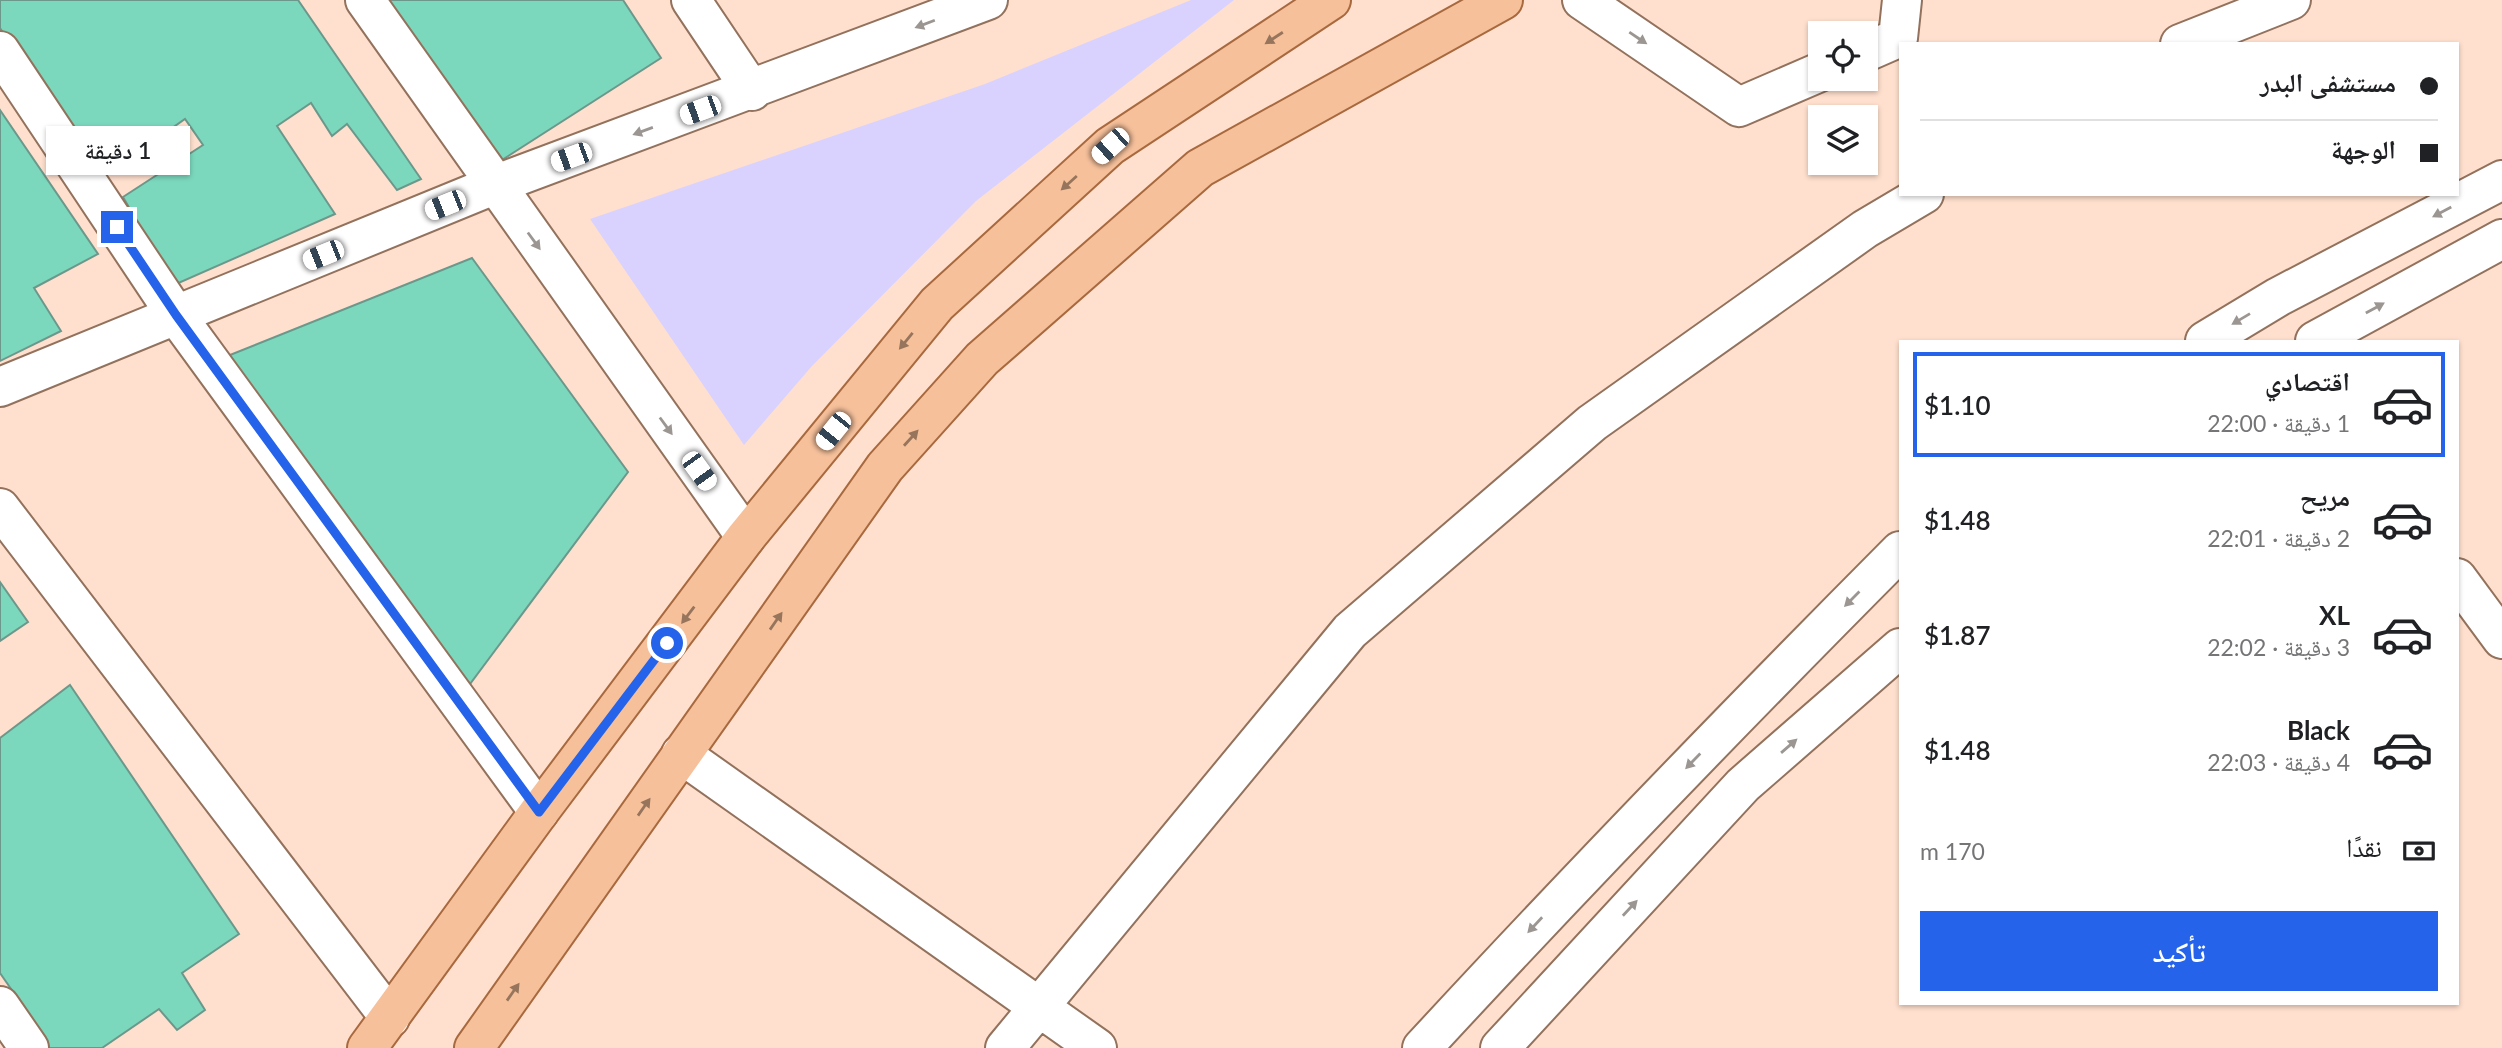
<!DOCTYPE html>
<html lang="ar">
<head>
<meta charset="utf-8">
<style>
	body { margin:0; font-family:Lato,"Noto Naskh Arabic",sans-serif; background:#f6f6f6; color:#202124; direction:rtl; height:100vh; display:flex; flex-direction:column; font-size:26px; white-space:nowrap }
	* { box-sizing:border-box; margin:0 }
	p { font-size:23px; color:#757577 }
	.icon { flex:none; width:38px; height:38px; fill:none; stroke:currentColor; stroke-width:2; stroke-linecap:round; stroke-linejoin:round }
	.map { position:relative; flex:1; overflow:hidden; direction:ltr }
	.panel { position:absolute; left:1899px; top:340px; width:560px; height:665px; display:flex; flex-direction:column; background:#fff; border-radius:0px; box-shadow:0 2px 5px #0004; direction:rtl }
	.panel>* { flex:none }
	.hud { position:absolute; left:1899px; top:42px; width:560px; height:154px; border-radius:0px; box-shadow:0 2px 5px #0004; direction:rtl; display:grid; align-content:center; height:154px; padding:0 21px; background:#fff }
	.tools { position:absolute; left:1808px; top:21px; display:grid; gap:14px }
	.tools a { display:grid; place-items:center; width:70px; height:70px; border-radius:0px; background:#fff; box-shadow:0 2px 5px #0004; font-size:35px }
	.end { position:absolute; width:32px; height:32px; margin:-16px; border:9px solid #2563eb; background:#fff; box-shadow:0 0 0 4px #fff }
	.from { border-radius:50% }
	.bubble { position:absolute; height:49px; border-radius:0px; background:#fff; box-shadow:0 2px 5px #0004; font-size:23px; font-weight:600; line-height:49px; text-align:center; direction:rtl }
	.car { position:absolute; width:21px; height:42px; margin:-21px -10px; border-radius:9px; box-shadow:0 0 5px 2px #0007; background:linear-gradient(#fff 24%,#345 0 40%,#fff 0 76%,#345 0 86%,#fff 0) }
	.hud b { display:flex; align-items:center; gap:24px; height:66px; font-size:26px }
	.hud b+b { border-top:2px solid #e0e0e0 }
	.hud i { width:18px; height:18px; background:#202124 }
	ul { padding:12px 0 0; list-style:none }
	li { display:flex; align-items:center; gap:21px; height:105px; margin:0 14px 10px; padding:0 7px; border:4px solid transparent; border-radius:0px }
	li div { flex:1 }
	li b { display:block; font-size:26px }
	li em { font-style:normal; font-weight:600 }
	li.current { border-color:#2563eb }
	li>.icon { width:63px; height:63px; stroke-width:1.5 }
	.pay { display:flex; align-items:center; gap:18px; height:77px; padding:0 21px; font-size:26px }
	.pay p { margin-inline-start:auto }
	.primary-button { display:flex; gap:14px; margin-top:auto; padding:14px 21px }
	.primary-button a { flex:1; height:80px; border-radius:0px; background:#2563eb; color:#fff; font-size:28px; font-weight:600; line-height:80px; text-align:center }
	.map>svg:first-child { display:block }
</style>
</head>
<body>
<div class="map">
<svg width="2502" height="1048" viewBox="0 0 2502 1048">
	<rect width="100%" height="100%" fill="#ffe0ce"/>
	<!-- green -->
	<path fill="#dad2fe" d="M1191,0H1234L976,201L812,366L744,445L590,219L985,84Z"/>
	<!-- building -->
	<path fill="#7bd8bd" stroke="#6c988b" stroke-width="2" d="M0,0H298L421,179L397,190L347,124L332,136L311,103L277,126L335,214L174,285L123,197L203,145L185,119L100,179L0,28Z
		M360,0H623L661,58L477,176Z
		M0,110L98,254L34,288L61,331L0,361Z
		M472,258L628,472L467,688L225,357Z
		M0,582L28,622L0,641Z
		M70,685L239,934L182,973L205,1010L177,1030L159,1009L102,1048H43L18,999L0,973V738Z"/>
	<g fill="none" stroke-linecap="round" stroke-linejoin="round">
		<defs>
			<path id="minor" d="M365,0L746,537
				M691,0L752,91
				M1582,0L1739,107L1820,72
				M2180,44L2291,0
				M0,51L176,315L539,812
				M1866,52L1898,38L1902,0
				M2205,341L2278,297L2502,180
				M2315,341L2502,239
				M0,387L494,185L988,0
				M0,508L390,1018
				M2457,578L2502,639
				M681,754L1097,1048
				M0,1006L29,1048
				M1005,1048L1350,631L1592,423L1865,229L1924,194
				M1422,1048C1578,879 1738,714 1900,551
				M1500,1048L1743,785L1900,648"/>
			<path id="major" d="M367,1048L539,812L746,537L937,304L1110,146L1331,0
				M474,1048L885,467L982,359L1200,168L1503,0"/>
		</defs>
		<!-- minor casing -->
		<use href="#minor" stroke="#93725d" stroke-width="42"/>
		<!-- major casing -->
		<use href="#major" stroke="#a8693e" stroke-width="42"/>
		<!-- minor -->
		<use href="#minor" stroke="#fff" stroke-width="38"/>
		<!-- major -->
		<use href="#major" stroke="#f6c09b" stroke-width="38"/>
	</g>
	<!-- one-way arrows -->
	<defs><path id="oneway-solid" d="M-6-.8H1V-3.2L6.5 0L1 3.2V.8H-6Z" transform="scale(1.75)"/></defs>
	<g fill="#9c9693">
		<use href="#oneway-solid" transform="translate(925 24) rotate(159)"/>
		<use href="#oneway-solid" transform="translate(1638 38) rotate(34)"/>
		<use href="#oneway-solid" transform="translate(643 131) rotate(160)"/>
		<use href="#oneway-solid" transform="translate(2442 212) rotate(152)"/>
		<use href="#oneway-solid" transform="translate(534 241) rotate(54)"/>
		<use href="#oneway-solid" transform="translate(2375 308) rotate(-29)"/>
		<use href="#oneway-solid" transform="translate(2241 319) rotate(149)"/>
		<use href="#oneway-solid" transform="translate(666 426) rotate(54)"/>
		<use href="#oneway-solid" transform="translate(1852 599) rotate(135)"/>
		<use href="#oneway-solid" transform="translate(1789 746) rotate(-41)"/>
		<use href="#oneway-solid" transform="translate(1693 761) rotate(134)"/>
		<use href="#oneway-solid" transform="translate(1630 908) rotate(-47)"/>
		<use href="#oneway-solid" transform="translate(1535 925) rotate(133)"/>
	</g>
	<g fill="#97745c">
		<use href="#oneway-solid" transform="translate(1274 38) rotate(147)"/>
		<use href="#oneway-solid" transform="translate(1069 183) rotate(138)"/>
		<use href="#oneway-solid" transform="translate(906 341) rotate(129)"/>
		<use href="#oneway-solid" transform="translate(911 438) rotate(-48)"/>
		<use href="#oneway-solid" transform="translate(688 615) rotate(127)"/>
		<use href="#oneway-solid" transform="translate(776 621) rotate(-55)"/>
		<use href="#oneway-solid" transform="translate(644 807) rotate(-55)"/>
		<use href="#oneway-solid" transform="translate(513 992) rotate(-55)"/>
	</g>
	<g fill="none" stroke-linecap="round" stroke-linejoin="round">
		<!-- route -->
		<path stroke="#2563eb" stroke-width="9" d="M117,227L176,315L539,812L667,643"/>
	</g>
</svg>
<div class="tools">
<a><svg class="icon" aria-label="locate" viewBox="0 0 24 24"><circle cx="12" cy="12" r="6"/><path d="M12 2v4M12 18v4M2 12h4M18 12h4"/></svg></a>
<a><svg class="icon" aria-label="layers" viewBox="0 0 24 24"><path d="M12 4l9 5-9 5-9-5zM3 14l9 5 9-5"/></svg></a>
</div>
<i class="end from" style="left:667px;top:643px"></i>
<i class="end" style="left:117px;top:227px"></i>
<div class="bubble" style="left:46px;top:126px;width:144px">1 دقيقة</div>
<i class="car" style="left:700px;top:110px;rotate:250deg"></i>
<i class="car" style="left:1110px;top:146px;rotate:228deg"></i>
<i class="car" style="left:571px;top:157px;rotate:250deg"></i>
<i class="car" style="left:445px;top:205px;rotate:248deg"></i>
<i class="car" style="left:323px;top:255px;rotate:248deg"></i>
<i class="car" style="left:833px;top:431px;rotate:219deg"></i>
<i class="car" style="left:699px;top:471px;rotate:144deg"></i>
<div class="hud">
<b><i class="from"></i>مستشفى البدر</b>
<b><i></i>الوجهة</b>
</div>
<section class="panel">
<ul>
<li class="current"><svg class="icon" aria-label="car" viewBox="0 0 24 24"><path d="M5 17H2v-5l4-1 3-4h7l3 4 3 1v5h-3M9 17h6M6 11h13"/><circle cx="7" cy="17" r="2"/><circle cx="17" cy="17" r="2"/></svg><div><b>اقتصادي</b><p>1 دقيقة · 22:00</p></div><em>$1.10</em></li>
<li><svg class="icon" aria-label="car" viewBox="0 0 24 24"><path d="M5 17H2v-5l4-1 3-4h7l3 4 3 1v5h-3M9 17h6M6 11h13"/><circle cx="7" cy="17" r="2"/><circle cx="17" cy="17" r="2"/></svg><div><b>مريح</b><p>2 دقيقة · 22:01</p></div><em>$1.48</em></li>
<li><svg class="icon" aria-label="car" viewBox="0 0 24 24"><path d="M5 17H2v-5l4-1 3-4h7l3 4 3 1v5h-3M9 17h6M6 11h13"/><circle cx="7" cy="17" r="2"/><circle cx="17" cy="17" r="2"/></svg><div><b>XL</b><p>3 دقيقة · 22:02</p></div><em>$1.87</em></li>
<li><svg class="icon" aria-label="car" viewBox="0 0 24 24"><path d="M5 17H2v-5l4-1 3-4h7l3 4 3 1v5h-3M9 17h6M6 11h13"/><circle cx="7" cy="17" r="2"/><circle cx="17" cy="17" r="2"/></svg><div><b>Black</b><p>4 دقيقة · 22:03</p></div><em>$1.48</em></li>
</ul>
<div class="pay"><svg class="icon" aria-label="cash" viewBox="0 0 24 24"><path d="M3 7h18v10H3z"/><circle cx="12" cy="12" r="2"/></svg>نقدًا<p>170 m</p></div>
<div class="primary-button"><a>تأكيد</a></div>
</section>
</div>
</body>
</html>
